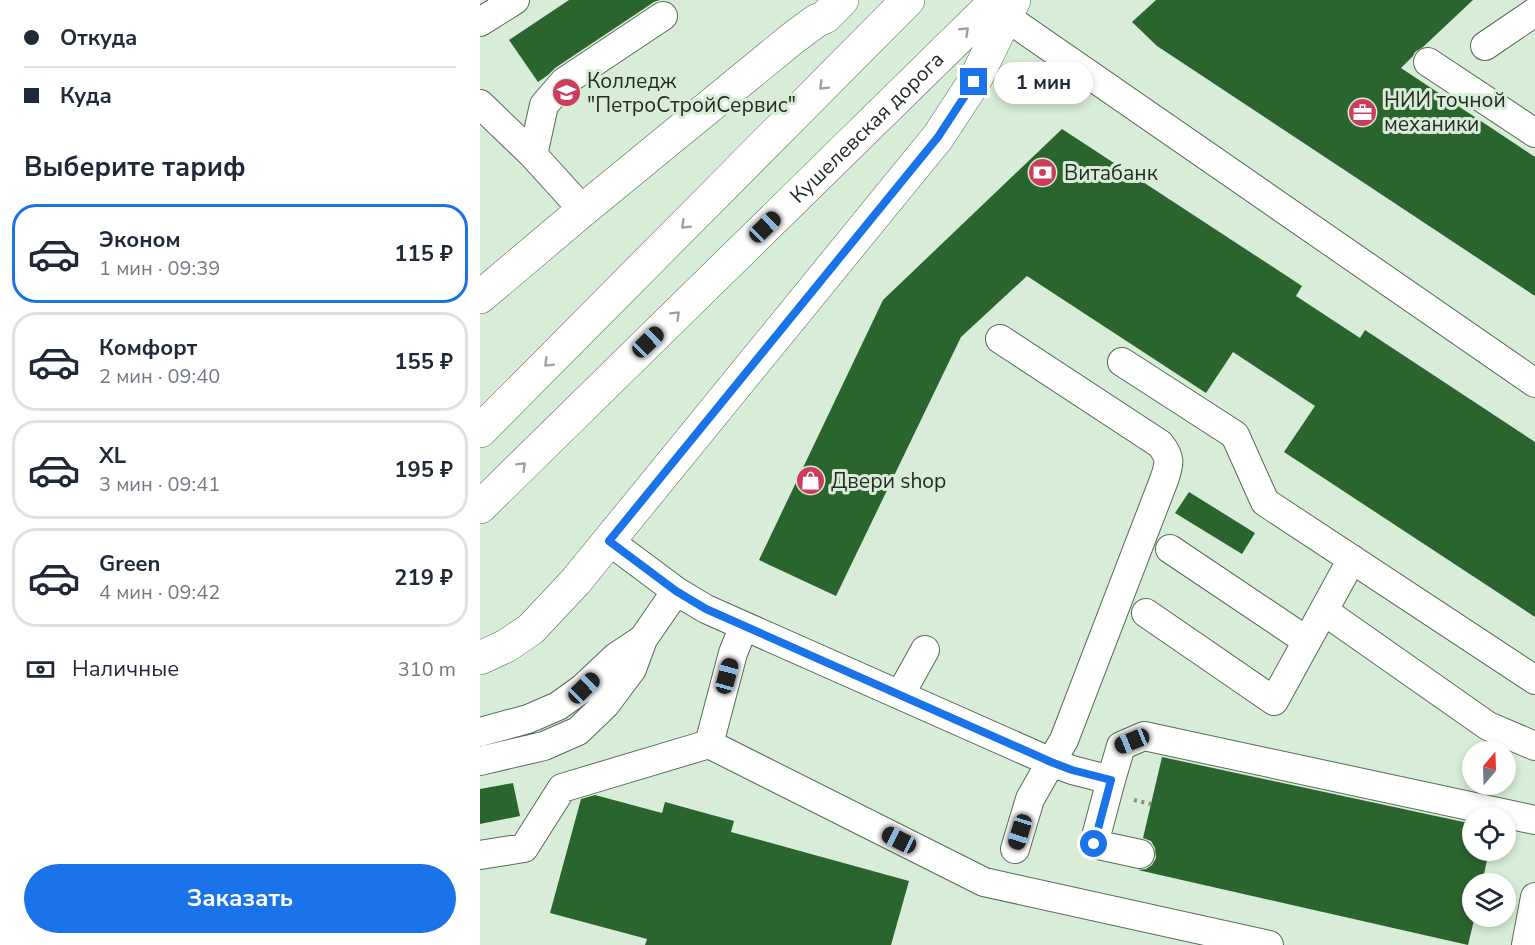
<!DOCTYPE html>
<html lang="ru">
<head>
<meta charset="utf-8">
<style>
	body { margin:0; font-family:"Nunito Sans",sans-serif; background:#f6f6f7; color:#1f2937; height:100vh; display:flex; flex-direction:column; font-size:22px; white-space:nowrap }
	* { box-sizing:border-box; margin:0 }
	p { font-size:20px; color:#747a83 }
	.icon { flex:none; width:33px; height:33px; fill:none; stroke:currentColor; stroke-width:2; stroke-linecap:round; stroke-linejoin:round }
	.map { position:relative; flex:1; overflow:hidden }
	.panel { display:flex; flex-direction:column; background:#fff; width:480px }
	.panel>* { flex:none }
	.hud { display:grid; align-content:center; height:132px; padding:0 24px; background:#fff }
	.needle { width:39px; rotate:19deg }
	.fabs { position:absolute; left:982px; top:741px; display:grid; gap:12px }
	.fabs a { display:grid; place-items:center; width:54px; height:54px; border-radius:50%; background:#fff; box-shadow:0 3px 9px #0003; font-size:30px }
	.end { position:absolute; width:27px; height:27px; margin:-14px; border:8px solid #1a73e8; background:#fff; box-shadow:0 0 0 3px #fff }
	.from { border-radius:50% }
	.bubble { position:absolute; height:42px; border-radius:21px; background:#fff; box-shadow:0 3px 9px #0003; font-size:20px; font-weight:700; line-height:42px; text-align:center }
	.car { position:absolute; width:18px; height:36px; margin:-18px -9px; border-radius:8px; box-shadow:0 0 4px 2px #0007; background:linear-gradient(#222 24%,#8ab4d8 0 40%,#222 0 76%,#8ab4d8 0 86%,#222 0) }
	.hud b { display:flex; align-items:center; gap:21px; height:57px; font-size:22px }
	.hud b+b { border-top:2px solid #e0e1e3 }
	.hud i { width:15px; height:15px; background:#1f2937 }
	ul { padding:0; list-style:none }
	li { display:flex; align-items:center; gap:18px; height:99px; margin:0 12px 9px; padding:0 12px; border:3px solid #e0e1e3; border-radius:24px }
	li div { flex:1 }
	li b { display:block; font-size:22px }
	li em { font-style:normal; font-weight:700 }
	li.current { border-color:#1a73e8 }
	li>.icon { width:54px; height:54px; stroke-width:1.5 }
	h2 { padding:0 24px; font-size:27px; line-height:72px }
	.pay { display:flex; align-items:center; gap:15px; height:66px; padding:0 24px; font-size:22px }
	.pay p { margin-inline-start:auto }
	.cta { display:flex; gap:12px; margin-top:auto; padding:12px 24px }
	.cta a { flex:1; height:69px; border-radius:36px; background:#1a73e8; color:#fff; font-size:24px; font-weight:700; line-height:69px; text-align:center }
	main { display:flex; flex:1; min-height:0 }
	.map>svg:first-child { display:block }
</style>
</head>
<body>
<main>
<section class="panel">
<div class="hud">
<b><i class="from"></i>Откуда</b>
<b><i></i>Куда</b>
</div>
<h2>Выберите тариф</h2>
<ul>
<li class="current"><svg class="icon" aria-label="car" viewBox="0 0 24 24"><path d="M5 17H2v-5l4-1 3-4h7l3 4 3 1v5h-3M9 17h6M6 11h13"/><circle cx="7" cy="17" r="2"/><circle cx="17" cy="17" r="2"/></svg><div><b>Эконом</b><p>1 мин · 09:39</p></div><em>115 ₽</em></li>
<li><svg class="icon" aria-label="car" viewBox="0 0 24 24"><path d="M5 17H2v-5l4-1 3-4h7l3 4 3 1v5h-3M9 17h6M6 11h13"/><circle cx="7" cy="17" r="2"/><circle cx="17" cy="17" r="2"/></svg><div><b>Комфорт</b><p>2 мин · 09:40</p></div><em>155 ₽</em></li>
<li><svg class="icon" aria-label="car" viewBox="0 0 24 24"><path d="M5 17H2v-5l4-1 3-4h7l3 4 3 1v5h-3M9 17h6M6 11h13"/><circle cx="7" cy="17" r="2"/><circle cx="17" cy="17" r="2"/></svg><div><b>XL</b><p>3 мин · 09:41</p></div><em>195 ₽</em></li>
<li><svg class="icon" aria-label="car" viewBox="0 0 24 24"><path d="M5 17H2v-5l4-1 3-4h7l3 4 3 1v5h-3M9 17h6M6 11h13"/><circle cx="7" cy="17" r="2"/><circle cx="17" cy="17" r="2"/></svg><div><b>Green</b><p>4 мин · 09:42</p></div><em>219 ₽</em></li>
</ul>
<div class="pay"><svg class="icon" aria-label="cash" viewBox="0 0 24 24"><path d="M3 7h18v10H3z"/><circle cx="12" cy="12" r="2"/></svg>Наличные<p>310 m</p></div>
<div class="cta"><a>Заказать</a></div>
</section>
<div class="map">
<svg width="1055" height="945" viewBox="0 0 1055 945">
	<rect width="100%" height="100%" fill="#d7edd7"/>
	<!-- building -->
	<path fill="#2b652e" d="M89,0H180L174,2L75,68L68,75L58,82L29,40Z
		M676,0H993L943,47L935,52L933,56L921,68L1055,157V296L677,46L652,22Z
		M582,129L822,286L816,296L880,338L885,330L1055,442V617L804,452L835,406L753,352L726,393L547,276L481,337L356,596L279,560L403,300Z
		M709,492L775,533L762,554L695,513Z
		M682,757L993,824V850H1009L1002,884H993V916H995L988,945L658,870L666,869L672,865L676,858L675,848L671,841L663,838Z
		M33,783L40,816L0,824V789Z
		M115,795L182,813L185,802L254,821L251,832L429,881L411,945H165L167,939L70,913L101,799Z"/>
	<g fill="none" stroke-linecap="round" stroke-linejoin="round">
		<defs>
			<path id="minor" d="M526,17L1055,383
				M0,22L35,0
				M1005,46L1055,12
				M948,62L1055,133
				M0,104L53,155L103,210
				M53,155L64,105L84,82L183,16
				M642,362L755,435L785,502L1055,680
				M129,541L196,591L226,609L571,762L584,740L684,480C690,463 691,458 680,444L520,339
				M690,549L827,641
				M844,611L1008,726L1055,746
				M666,613L794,701L872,559
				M264,626L253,653L229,744L504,882L789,945
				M420,695L445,650
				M0,732L48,719L78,706L103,688L136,657L163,639
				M0,761L64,746L98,731L125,705L152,669L163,639L196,591
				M631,780L614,844L660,854
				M535,849L550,799L571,762L592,770L631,780L641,746L664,736L1055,820
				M0,855L44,848L82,788L229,744
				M1046,945L1055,897"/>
			<g id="major">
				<path d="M0,297L103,210L313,38L336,21L345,17L362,0"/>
				<path d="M0,431L428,0"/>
				<path id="s1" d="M0,507L517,0"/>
				<path d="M0,658L26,646L51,629L96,581L458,137L494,82L534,0"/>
			</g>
		</defs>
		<!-- minor casing -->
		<use href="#minor" stroke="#576a57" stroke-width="30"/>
		<!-- major casing -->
		<use href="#major" stroke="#576a57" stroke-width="34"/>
		<!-- path -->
		<path stroke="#819181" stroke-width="4" stroke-dasharray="3 4.5" stroke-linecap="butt" d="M654,800L671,804"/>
		<!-- minor -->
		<use href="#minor" stroke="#fff" stroke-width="28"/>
		<!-- major -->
		<use href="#major" stroke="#fff" stroke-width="33"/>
	</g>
	<!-- one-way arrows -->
	<defs><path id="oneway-chevron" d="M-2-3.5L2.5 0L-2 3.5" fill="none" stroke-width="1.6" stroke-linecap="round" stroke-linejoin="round" transform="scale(1.5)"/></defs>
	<g stroke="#9ca09c">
		<use href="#oneway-chevron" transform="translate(485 31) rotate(-44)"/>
		<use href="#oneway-chevron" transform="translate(343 86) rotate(135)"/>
		<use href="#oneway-chevron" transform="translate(205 225) rotate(135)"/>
		<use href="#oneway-chevron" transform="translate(196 315) rotate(-45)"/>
		<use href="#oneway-chevron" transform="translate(68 363) rotate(135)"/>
		<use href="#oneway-chevron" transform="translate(42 466) rotate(-45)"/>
	</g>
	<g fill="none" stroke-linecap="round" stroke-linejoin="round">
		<!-- route -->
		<path stroke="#1a73e8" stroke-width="8" d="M494,82L458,137L129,541L196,591L226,609L571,762L592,770L631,780L614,844"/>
	</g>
	<!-- icons -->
	<defs>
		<symbol id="university-disc" viewBox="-11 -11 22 22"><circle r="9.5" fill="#cc3c5c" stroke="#d7edd7"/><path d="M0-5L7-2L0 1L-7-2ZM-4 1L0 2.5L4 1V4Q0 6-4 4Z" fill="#fff"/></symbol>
		<symbol id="office-disc" viewBox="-11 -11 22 22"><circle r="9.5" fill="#cc3c5c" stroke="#d7edd7"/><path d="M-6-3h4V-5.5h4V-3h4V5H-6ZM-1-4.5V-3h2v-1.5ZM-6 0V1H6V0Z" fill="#fff"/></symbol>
		<symbol id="bank-disc" viewBox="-11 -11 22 22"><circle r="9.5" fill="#cc3c5c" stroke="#d7edd7"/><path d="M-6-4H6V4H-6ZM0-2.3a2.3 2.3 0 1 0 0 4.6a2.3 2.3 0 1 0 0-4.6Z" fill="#fff"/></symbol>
		<symbol id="shop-disc" viewBox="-11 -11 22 22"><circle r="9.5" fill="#cc3c5c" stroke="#d7edd7"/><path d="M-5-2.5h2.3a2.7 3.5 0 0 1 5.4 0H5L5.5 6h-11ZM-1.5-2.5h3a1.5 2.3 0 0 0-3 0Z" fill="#fff"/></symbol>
	</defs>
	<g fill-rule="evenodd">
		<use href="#university-disc" x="70" y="76" width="33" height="33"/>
		<use href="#office-disc" x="866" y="96" width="33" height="33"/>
		<use href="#bank-disc" x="546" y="156" width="33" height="33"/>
		<use href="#shop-disc" x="314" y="464" width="33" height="33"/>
	</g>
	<g text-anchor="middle" stroke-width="6" stroke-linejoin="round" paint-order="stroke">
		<!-- poi labels -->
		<g font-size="21" fill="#242c24" stroke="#d7edd7" text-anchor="start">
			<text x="107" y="88">Колледж<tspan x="107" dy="24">"ПетроСтройСервис"</tspan></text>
			<text x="904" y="107">НИИ точной<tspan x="904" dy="24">механики</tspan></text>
			<text x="584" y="180">Витабанк</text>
			<text x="351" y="488">Двери shop</text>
		</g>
		<!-- street labels -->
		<g font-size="21" fill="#242c24" stroke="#d7edd7">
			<text dy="7" stroke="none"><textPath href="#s1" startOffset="542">Кушелевская дорога</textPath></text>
		</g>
	</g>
</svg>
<div class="fabs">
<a><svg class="needle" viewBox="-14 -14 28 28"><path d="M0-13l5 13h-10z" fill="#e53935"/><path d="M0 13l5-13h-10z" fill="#747a83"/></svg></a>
<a><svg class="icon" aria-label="locate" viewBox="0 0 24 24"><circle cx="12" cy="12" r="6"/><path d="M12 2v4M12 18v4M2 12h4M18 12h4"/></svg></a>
<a><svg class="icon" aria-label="layers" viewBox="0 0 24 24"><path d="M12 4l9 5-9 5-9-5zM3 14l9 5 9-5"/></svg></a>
</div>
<i class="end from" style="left:614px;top:844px"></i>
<i class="end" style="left:494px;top:82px"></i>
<div class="bubble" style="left:514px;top:62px;width:99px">1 мин</div>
<i class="car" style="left:285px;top:227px;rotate:46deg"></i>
<i class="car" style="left:168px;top:342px;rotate:46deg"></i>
<i class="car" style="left:247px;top:676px;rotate:15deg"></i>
<i class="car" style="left:104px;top:688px;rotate:46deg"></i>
<i class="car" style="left:652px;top:741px;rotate:248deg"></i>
<i class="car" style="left:540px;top:832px;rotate:197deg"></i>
<i class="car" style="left:419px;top:840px;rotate:297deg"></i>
</div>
</main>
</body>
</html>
